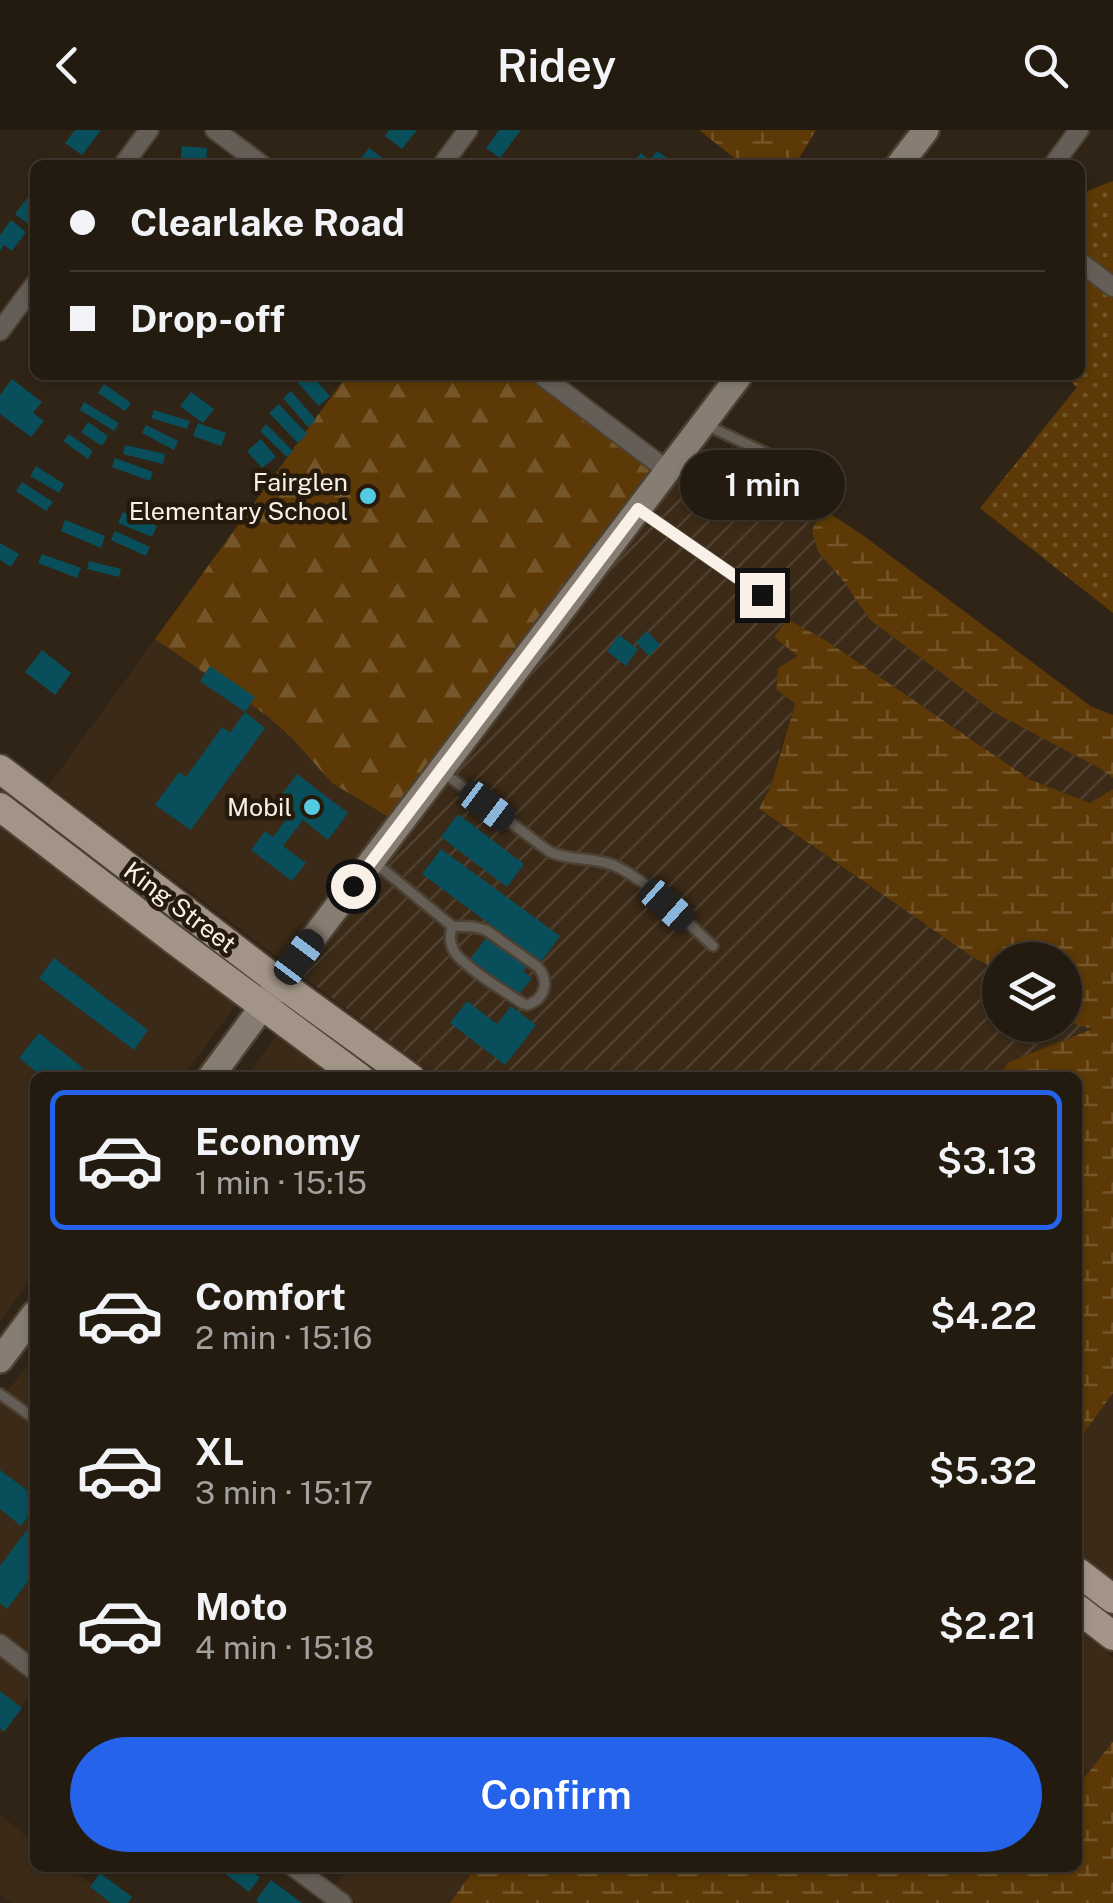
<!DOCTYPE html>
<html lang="en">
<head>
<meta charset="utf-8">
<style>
	body { margin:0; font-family:"Public Sans",sans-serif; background:#2c2419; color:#f1f3f6; height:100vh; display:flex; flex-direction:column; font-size:38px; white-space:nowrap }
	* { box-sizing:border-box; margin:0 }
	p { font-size:32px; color:#a3a19f }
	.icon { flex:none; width:55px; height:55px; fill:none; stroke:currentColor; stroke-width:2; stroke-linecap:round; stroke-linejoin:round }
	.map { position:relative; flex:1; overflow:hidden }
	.sheet { position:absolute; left:30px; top:942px; width:1052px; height:800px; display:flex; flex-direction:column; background:#241b10; border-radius:15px; box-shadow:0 2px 8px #0004,0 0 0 2px #413930 }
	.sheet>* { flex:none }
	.banner { position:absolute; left:30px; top:30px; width:1055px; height:220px; border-radius:15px; box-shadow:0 2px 8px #0004,0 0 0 2px #413930; display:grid; align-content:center; height:220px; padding:0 40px; background:#241b10 }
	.buttons { position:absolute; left:982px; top:812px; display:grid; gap:20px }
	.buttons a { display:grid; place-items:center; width:100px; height:100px; border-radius:50%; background:#241b10; box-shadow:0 2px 8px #0004,0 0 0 2px #413930; font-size:50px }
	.end { position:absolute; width:45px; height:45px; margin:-22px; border:12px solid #f9f1e8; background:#111; box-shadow:0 0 0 5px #111 }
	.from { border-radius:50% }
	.bubble { position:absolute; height:70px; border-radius:35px; background:#241b10; box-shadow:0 2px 8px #0004,0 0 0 2px #413930; font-size:32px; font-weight:600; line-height:70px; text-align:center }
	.car { position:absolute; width:30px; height:60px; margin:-30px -15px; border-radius:12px; box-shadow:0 0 8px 2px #0007; background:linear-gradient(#222 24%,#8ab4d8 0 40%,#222 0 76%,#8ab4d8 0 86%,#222 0) }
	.banner b { display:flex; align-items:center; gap:35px; height:95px; font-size:38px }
	.banner b+b { border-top:2px solid #413930 }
	.banner i { width:25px; height:25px; background:#f1f3f6 }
	ul { padding:18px 0 0; list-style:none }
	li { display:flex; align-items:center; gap:30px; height:140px; margin:0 20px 15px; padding:0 20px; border:5px solid transparent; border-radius:15px }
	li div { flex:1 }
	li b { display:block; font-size:38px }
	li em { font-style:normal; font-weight:600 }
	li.current { border-color:#2563eb }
	li>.icon { width:90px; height:90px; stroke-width:1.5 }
	.cta { display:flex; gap:20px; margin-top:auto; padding:20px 40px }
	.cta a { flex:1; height:115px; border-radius:60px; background:#2563eb; color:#fff; font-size:40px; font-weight:600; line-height:115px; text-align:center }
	header { display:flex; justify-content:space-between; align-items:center; height:130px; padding:0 40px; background:#241b10; font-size:45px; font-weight:600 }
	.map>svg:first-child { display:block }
</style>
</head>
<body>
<header><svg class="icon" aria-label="back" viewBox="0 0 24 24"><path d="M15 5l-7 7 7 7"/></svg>Ridey<svg class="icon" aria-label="search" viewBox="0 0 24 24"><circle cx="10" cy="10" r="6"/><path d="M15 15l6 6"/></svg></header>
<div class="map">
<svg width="1113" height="1773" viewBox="0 0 1113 1773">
	<defs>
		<pattern id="industrial-furrows" width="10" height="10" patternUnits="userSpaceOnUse" patternTransform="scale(2.5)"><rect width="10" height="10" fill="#3b2a17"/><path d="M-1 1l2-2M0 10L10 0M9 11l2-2" fill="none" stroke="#4e3f2e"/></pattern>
		<pattern id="grass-dots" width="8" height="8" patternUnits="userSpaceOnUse" patternTransform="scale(2.5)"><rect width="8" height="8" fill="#5c3906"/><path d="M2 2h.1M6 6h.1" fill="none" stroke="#74562a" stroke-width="1.8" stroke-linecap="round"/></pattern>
		<pattern id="forest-firs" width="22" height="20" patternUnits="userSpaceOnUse" patternTransform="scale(2.5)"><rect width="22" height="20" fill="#5c3906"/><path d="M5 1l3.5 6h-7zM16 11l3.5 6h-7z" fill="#74562a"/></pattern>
		<pattern id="wetland-marsh" width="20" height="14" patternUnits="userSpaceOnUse" patternTransform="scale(2.5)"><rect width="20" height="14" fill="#5c3906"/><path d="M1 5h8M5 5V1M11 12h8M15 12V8" fill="none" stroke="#74562a"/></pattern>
	</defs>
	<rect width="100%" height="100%" fill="#302416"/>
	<!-- built -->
	<path fill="#3b2a17" d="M155,509L266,585L290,606L332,653L390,688L282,831L49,655Z
		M0,693L239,871L182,947L35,948V1144L0,1191Z
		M279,902L340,948H245Z
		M35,1225V1530L0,1504V1271Z
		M1113,1263V1456L1078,1430V1311Z
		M1078,1500L1113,1527V1611L1078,1656Z
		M0,1526L35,1552V1558L0,1605Z
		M0,1685L35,1712V1738H69L117,1773H11L0,1765Z
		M350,1738H475L450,1773H356L334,1756Z"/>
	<!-- industrial -->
	<path fill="url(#industrial-furrows)" d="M697,314L721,332L732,317L823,379L812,400L818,422L844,452L870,490L995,583L1102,639L1113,648V659L1090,673L1032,650L825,510L775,507L799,526L778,538L776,559L795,574L780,618L770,658L759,680L974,828L1000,841V864L994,873L1000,880V895H1065V891L1093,899L1009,932L997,947H437L297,842Z"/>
	<!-- grass -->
	<path fill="url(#grass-dots)" d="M1113,51V146L1080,122V64Z
		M1080,143L1113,168V483L980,378L1077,257L1063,245H1080Z"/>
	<!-- forest -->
	<path fill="url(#forest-firs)" d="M347,245H526L656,343L390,688L332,653L290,606L266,585L155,509Z"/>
	<!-- wetland -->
	<path fill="url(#wetland-marsh)" d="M699,0H816L795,35H743Z
		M823,379L864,406L1092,577L1113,585V648L1101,639L995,583L870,490L844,452L818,422L812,400Z
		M787,489L825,510L1031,650L1090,673L1113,659V1263L1078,1311V948L997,947L1009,932L1092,899L1065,891V830H1000V841L974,828L759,679L770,658L795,574L776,559L778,538L798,526L774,507Z
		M1113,1611V1773H450L475,1738H1078V1656Z"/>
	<!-- building -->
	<path fill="#084f5b" d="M75,0H101L82,25L65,13Z
		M389,0H417L402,19L385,6Z
		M499,0H521L500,28L486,18Z
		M182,16L207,18L206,35H180Z
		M369,18L392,35H356Z
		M657,21L670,30L666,35H631L641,23L650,30Z
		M31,63L35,66V93L32,97L15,84Z
		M11,90L26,102L12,121L4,115L0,121V105Z
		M307,245H311L330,266L319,276L298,253Z
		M12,249L42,272L33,283L44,291L31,307L0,284V265Z
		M104,254L131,273L125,281L98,263Z
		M291,261L316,290L308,297L283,268Z
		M191,262L214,279L203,293L180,276Z
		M84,272L119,293L114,301L80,280Z
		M279,274L307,304L298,313L269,283Z
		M154,280L190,291L187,299L151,288Z
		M88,292L108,306L102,316L81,302Z
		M198,293L226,303L221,316L193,306Z
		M266,294L293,321L287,327L260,301Z
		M146,295L178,311L174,320L142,303Z
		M69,304L93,321L88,329L63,311Z
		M261,309L276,327L262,338L247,321Z
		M125,315L165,324L163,334L123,324Z
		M115,328L153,342L150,351L112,337Z
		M36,336L64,354L59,363L30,346Z
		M22,352L53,372L46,381L16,361Z
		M123,382L157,396L152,407L118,393Z
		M65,390L105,406L101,418L61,401Z
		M115,401L150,417L146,426L111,410Z
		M0,413L19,424L11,437L0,430Z
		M42,424L81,438L77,448L38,433Z
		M89,431L121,439L119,447L87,439Z
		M647,501L660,515L649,526L636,512Z
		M619,505L638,519L626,536L607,521Z
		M42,520L71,543L55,565L25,542Z
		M210,536L255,567L245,582L200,551Z
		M245,582L265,598L191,700L155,675L179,642L186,647L222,597L230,603Z
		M297,644L348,683L328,710L303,690L283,716L306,733L292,751L251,720L265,701L273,707L292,682L277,671Z
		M458,684L524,734L507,757L441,707Z
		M441,719L560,806L541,832L422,744Z
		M488,805L528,835L523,841L532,848L518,866L470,830Z
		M54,828L148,900L134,920L39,848Z
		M467,871L497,894L511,876L536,895L505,935L450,893Z
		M39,903L95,948H44L19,928Z
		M0,1340L35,1366V1378L21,1396L0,1379Z
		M35,1389V1442L7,1479L0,1473V1436Z
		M0,1561L22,1578L4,1602L0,1598Z
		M225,1738H246L260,1747L249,1762L222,1741Z
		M100,1743L132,1767L128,1773H111L90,1757Z
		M271,1750L302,1773H259L256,1770Z"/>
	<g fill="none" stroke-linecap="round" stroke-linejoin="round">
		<defs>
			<path id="lane" d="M706,295L774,327L811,348
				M641,381L762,465
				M444,643L550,722C571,731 593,727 613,735C647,749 686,792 713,816
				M374,732L452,796L474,797L486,800L538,837C550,852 545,869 527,875L522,873C506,862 462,836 454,821C449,812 450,805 452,796
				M0,1264L35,1289"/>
			<path id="street" d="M215,0L262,35
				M123,35L149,0
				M442,35L468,0
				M1053,35L1079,0
				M1080,132L1113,157
				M0,201L35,154
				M541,245L667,340
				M0,1514L35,1541
				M295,1738L342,1773"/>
			<path id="secondary" d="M899,35L926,0
				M210,948L299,827L740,245
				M0,1230L35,1183"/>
			<path id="primary" d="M0,639L280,853L411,948
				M0,677L174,810L360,948
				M1078,1442L1113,1469
				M1078,1479L1113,1506"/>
		</defs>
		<!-- lane casing -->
		<use href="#lane" stroke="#4c4133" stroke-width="14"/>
		<!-- street casing -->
		<use href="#street" stroke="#4c4133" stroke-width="22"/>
		<!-- secondary casing -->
		<use href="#secondary" stroke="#4c4133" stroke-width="30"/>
		<!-- primary casing -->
		<use href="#primary" stroke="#4c4133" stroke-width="32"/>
		<!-- lane -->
		<use href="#lane" stroke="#645e57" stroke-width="9"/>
		<!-- street -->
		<use href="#street" stroke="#645e57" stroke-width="18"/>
		<!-- secondary -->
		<use href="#secondary" stroke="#877d72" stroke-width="25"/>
		<!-- primary -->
		<use href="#primary" stroke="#a29587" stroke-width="28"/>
	</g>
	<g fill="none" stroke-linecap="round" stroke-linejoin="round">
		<!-- route -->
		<path stroke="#f9f1e8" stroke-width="12" d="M353,756L638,379L762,465"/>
	</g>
	<!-- markers -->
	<g fill="#55cae0" stroke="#261a0d" stroke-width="4">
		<circle cx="368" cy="366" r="10"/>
		<circle cx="312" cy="677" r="10"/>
	</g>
	<g text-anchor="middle" stroke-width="9" stroke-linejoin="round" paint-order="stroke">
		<!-- poi labels -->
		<g font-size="25" fill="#f9f1e8" stroke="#261a0d" text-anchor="end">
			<text x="348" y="361">Fairglen<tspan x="348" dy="29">Elementary School</tspan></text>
			<text x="292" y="686">Mobil</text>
		</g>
		<!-- street labels -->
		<g font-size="25" fill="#f9f1e8" stroke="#261a0d">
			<text transform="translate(180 777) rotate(37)" y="9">King Street</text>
		</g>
	</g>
</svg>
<div class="buttons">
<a><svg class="icon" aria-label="layers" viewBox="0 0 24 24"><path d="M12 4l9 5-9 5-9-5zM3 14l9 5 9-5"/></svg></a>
</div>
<i class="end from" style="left:353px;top:756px"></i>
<i class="end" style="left:762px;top:465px"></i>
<div class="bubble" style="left:680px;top:320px;width:165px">1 min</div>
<i class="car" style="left:487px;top:676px;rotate:127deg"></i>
<i class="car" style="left:667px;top:775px;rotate:132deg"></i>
<i class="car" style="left:299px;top:827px;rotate:37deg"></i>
<div class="banner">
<b><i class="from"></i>Clearlake Road</b>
<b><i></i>Drop-off</b>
</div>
<section class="sheet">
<ul>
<li class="current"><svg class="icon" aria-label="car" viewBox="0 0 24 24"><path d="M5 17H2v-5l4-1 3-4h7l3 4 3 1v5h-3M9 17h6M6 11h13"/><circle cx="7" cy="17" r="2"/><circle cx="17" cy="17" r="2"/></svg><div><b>Economy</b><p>1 min · 15:15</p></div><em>$3.13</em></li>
<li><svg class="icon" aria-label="car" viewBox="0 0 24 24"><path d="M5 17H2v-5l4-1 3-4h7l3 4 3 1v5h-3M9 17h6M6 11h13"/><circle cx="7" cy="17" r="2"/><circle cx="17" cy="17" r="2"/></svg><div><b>Comfort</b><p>2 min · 15:16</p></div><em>$4.22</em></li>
<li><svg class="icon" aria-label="car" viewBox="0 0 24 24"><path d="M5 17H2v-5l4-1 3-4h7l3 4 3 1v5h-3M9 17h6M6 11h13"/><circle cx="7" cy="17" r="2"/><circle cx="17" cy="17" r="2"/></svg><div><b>XL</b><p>3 min · 15:17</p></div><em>$5.32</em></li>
<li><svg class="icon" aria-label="car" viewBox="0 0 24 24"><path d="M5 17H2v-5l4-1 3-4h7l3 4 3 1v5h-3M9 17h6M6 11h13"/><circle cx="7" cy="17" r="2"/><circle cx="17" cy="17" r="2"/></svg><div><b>Moto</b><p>4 min · 15:18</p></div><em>$2.21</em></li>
</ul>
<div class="cta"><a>Confirm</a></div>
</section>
</div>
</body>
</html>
